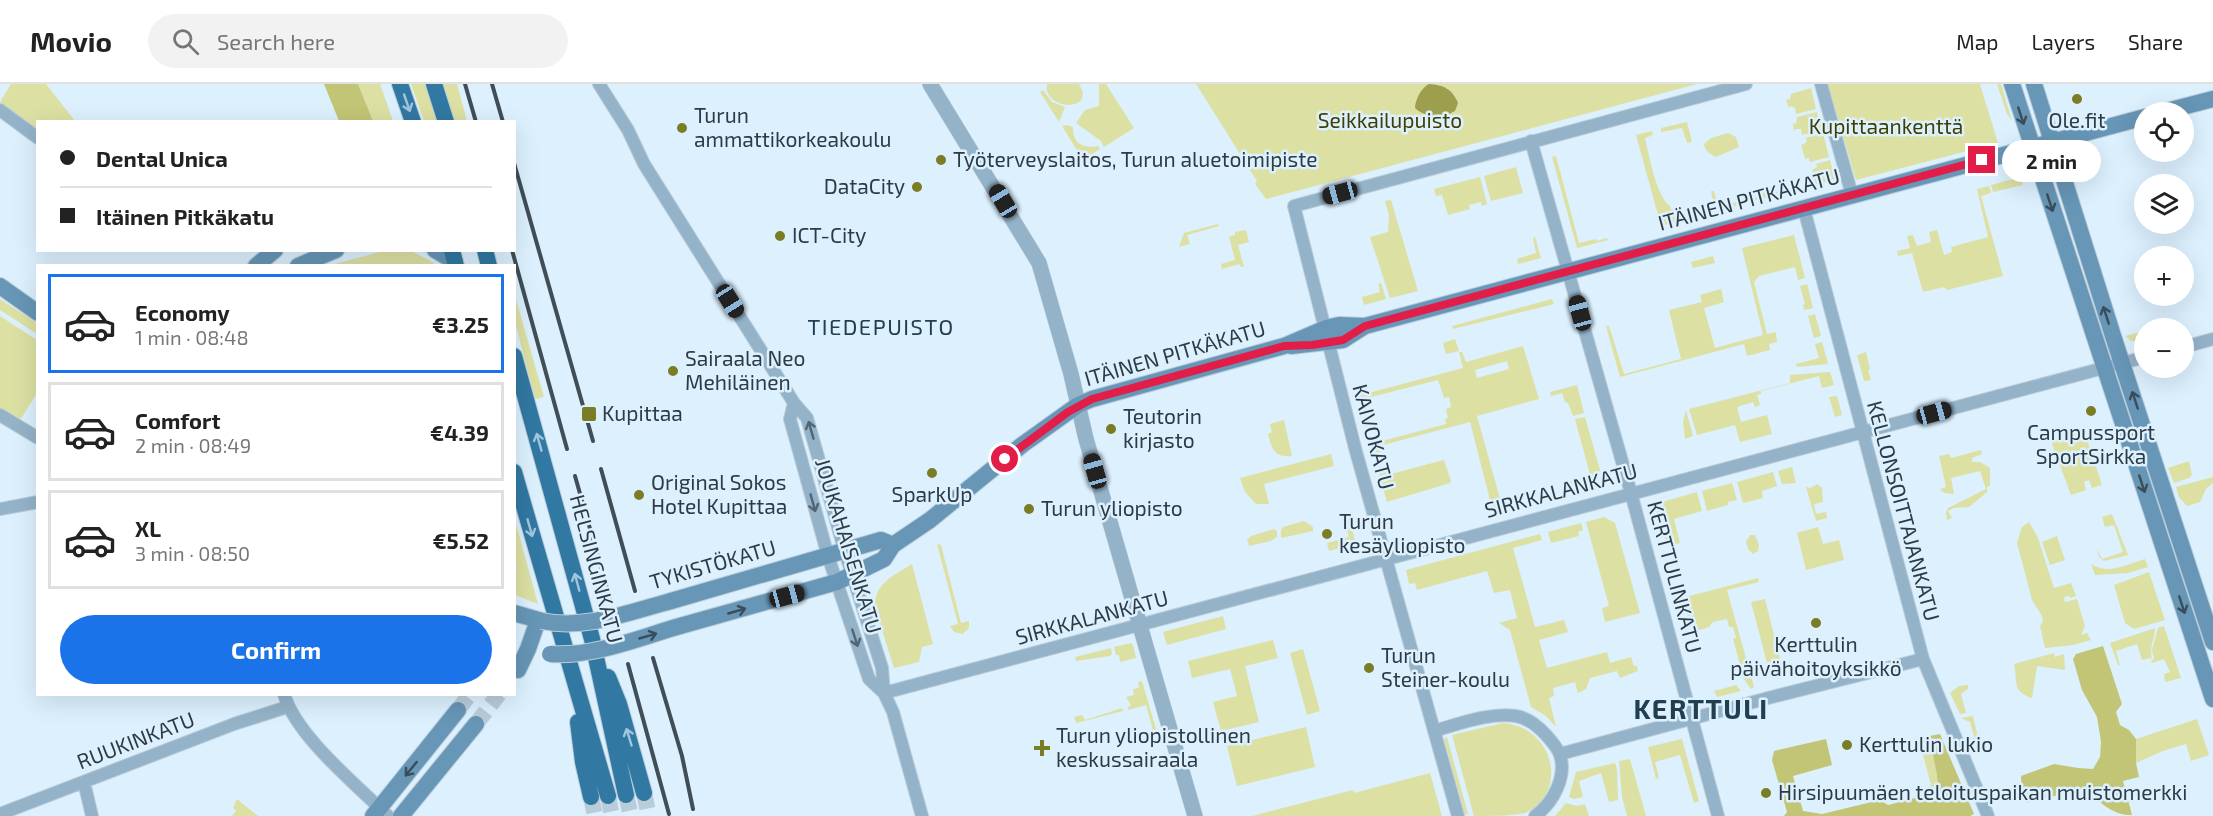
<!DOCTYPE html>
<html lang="en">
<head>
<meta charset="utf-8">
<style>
	body { margin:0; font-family:"Exo 2",sans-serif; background:#f2f2f2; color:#222; height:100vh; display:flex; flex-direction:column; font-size:22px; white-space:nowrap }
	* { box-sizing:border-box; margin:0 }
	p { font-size:20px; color:#767676 }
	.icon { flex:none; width:33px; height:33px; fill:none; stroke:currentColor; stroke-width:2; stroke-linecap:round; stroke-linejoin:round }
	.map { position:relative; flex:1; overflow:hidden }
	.drawer { position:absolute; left:36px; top:180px; width:480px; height:432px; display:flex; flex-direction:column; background:#fff; border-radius:0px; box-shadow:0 6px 24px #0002 }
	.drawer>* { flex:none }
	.banner { position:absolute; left:36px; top:36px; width:480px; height:132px; border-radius:0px; box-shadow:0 6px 24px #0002; display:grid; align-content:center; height:132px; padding:0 24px; background:#fff }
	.buttons { position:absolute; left:2134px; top:18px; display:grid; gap:12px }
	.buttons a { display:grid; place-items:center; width:60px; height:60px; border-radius:50%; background:#fff; box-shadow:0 6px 24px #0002; font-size:30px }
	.end { position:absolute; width:27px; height:27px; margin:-14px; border:8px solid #e11d48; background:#fff; box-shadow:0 0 0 3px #fff }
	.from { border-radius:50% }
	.bubble { position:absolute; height:42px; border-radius:21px; background:#fff; box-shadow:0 6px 24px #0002; font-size:20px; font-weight:700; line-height:42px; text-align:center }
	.car { position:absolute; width:18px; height:36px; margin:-18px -9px; border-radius:8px; box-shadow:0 0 4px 2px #0007; background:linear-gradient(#222 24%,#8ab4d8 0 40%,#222 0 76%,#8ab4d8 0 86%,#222 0) }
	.banner b { display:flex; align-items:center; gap:21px; height:57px; font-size:22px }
	.banner b+b { border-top:2px solid #e0e0e0 }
	.banner i { width:15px; height:15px; background:#222 }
	ul { padding:10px 0 0; list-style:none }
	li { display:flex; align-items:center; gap:18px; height:99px; margin:0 12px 9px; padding:0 12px; border:3px solid #e0e0e0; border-radius:0px }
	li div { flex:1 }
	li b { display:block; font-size:22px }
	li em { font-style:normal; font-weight:700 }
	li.current { border-color:#1a73e8 }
	li>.icon { width:54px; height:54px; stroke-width:1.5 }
	.primary-button { display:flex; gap:12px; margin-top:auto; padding:12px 24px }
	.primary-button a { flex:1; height:69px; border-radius:36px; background:#1a73e8; color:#fff; font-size:24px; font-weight:700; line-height:69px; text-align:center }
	header { display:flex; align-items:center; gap:36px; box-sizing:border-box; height:84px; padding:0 30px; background:#fff; border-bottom:2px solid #e0e0e0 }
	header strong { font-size:28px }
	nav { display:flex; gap:33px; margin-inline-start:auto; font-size:21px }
	.search { width:420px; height:54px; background:#f2f2f2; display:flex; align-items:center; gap:15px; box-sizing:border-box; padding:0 21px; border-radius:33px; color:#767676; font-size:22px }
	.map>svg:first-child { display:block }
</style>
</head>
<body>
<header>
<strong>Movio</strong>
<div class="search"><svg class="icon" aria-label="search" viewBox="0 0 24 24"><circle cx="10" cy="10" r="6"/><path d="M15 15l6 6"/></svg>Search here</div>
<nav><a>Map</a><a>Layers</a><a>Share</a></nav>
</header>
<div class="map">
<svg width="2213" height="732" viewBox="0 0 2213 732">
	<rect width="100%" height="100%" fill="#dcf0fe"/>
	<!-- green -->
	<path fill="#dde0a3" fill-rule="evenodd" d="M11,0H46L75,37L38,38L37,45L0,18Z
		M358,0H380L393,37H373Z
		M411,0H425L438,37H424Z
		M442,0H457L467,37H454Z
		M1047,0H1079L1083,8L1082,15C1072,28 1043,18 1047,0Z
		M1099,0H1106L1134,44L1104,63L1101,57L1076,39L1085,26L1099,22Z
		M1196,0H1697L1266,115L1255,100L1257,97Z
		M1828,0H1980L1998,59L1856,96Z
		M1997,0H2001L2012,37L2007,30Z
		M1811,4L1816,25L1796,30L1795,24L1791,22L1789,24L1786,16L1790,15L1791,10Z
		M1043,6L1052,18L1065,23L1059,38L1040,8Z
		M1817,28L1822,46L1802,51L1801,45H1796L1794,47L1793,39L1796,40L1797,33Z
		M1687,38L1692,58L1687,59L1682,44L1661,48V44Z
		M1067,41L1073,43C1072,59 1083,65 1098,62L1100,65L1083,76L1062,42Z
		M1652,47L1653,51L1645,54C1649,71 1656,112 1670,122L1671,125L1681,127L1686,135L1661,142L1636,51Z
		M1728,49L1736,53L1739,63L1716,73C1711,71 1704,66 1704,60L1711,54Z
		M1823,49L1829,73L1810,78L1809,74L1805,75L1801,61L1806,59L1807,56L1805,54Z
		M1556,72L1579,159L1596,155L1597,157L1607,154L1608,156L1577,164L1552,73Z
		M1830,76L1835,95L1816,101L1812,86L1817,83L1816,80Z
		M1516,83L1523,109L1491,117L1484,92Z
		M1480,93L1487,120L1482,122L1481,118L1469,121L1470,125L1448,131L1442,111L1436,112L1434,105Z
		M2021,93L2023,101L1993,108L1991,101Z
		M1989,102L1991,109L1981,112L2003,192L1947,206L1944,203L1923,208L1912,169L1898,172L1897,167L1910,164L1907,152L1913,151L1917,162L1931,158L1929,148L1937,146L1944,171L1952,168L1951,163L1988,153L1977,105Z
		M1761,106L1769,109L1776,107L1779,110L1724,125L1722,116L1727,114L1729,120L1762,112Z
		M1711,107H1714L1719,126L1692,134L1690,128L1714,122Z
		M1391,116L1418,207L1390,214L1370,153L1388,148L1389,131L1385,117Z
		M1218,140L1219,142L1187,151L1190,160L1179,163L1184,149Z
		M1246,146L1249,158L1238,161L1244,183H1241L1239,180L1222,185L1221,180L1235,176L1229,153L1235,151V148Z
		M1794,151L1805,194L1798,196L1795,183L1759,192L1754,198L1767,250L1776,248L1777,258L1769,260L1770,266L1747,272L1744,260L1620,293L1606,242H1609L1624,290L1681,275L1669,226L1702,218L1700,211L1721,205L1724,218L1704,224L1715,264L1763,251L1742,164Z
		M1535,153L1541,174L1518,180L1517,175L1536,169L1533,154Z
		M384,167H411L435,179L425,182L331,181Z
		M1713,172L1715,179L1693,184L1691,178Z
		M1381,199L1386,215L1364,221L1362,213L1380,208L1378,200Z
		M1807,200L1813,224L1804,226L1803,221L1805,220L1800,202Z
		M515,212L544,313L535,315L515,238Z
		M0,215L37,239V250L0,226Z
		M1552,215L1554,220L1453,245L1452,242Z
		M1815,230L1821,252L1814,254L1808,232Z
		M0,232L37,256V309L19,338L0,324Z
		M2145,247L2143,258L2131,257L2125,252Z
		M1455,255L1459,267L1446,270L1443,259Z
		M1822,258L1828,280L1797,283L1796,280L1819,274L1815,260Z
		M1523,262L1539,315L1477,332L1502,422L1492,424L1470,338L1379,362L1381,372L1375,374L1371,360L1446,340L1445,335L1448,334L1446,325L1451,323L1449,313L1444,314L1438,296L1363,315L1366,326L1362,327L1357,312L1463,284L1459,268H1462L1466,278ZM1507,277L1509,285L1477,294L1475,286Z
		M1866,268L1870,285L1868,286L1871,296L1864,297L1857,271Z
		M1830,288L1834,301L1822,304L1819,292L1761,307V310L1757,311L1760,321L1755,323L1753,318L1737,323L1741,338L1767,331L1772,350L1740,358L1735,341L1697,351L1689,325L1790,299V291Z
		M1577,301L1584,329L1573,332L1568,319L1565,318L1562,309L1551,312L1550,308Z
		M1837,312L1842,331L1835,333L1829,313Z
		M1686,326L1693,352L1685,355L1683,338Z
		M1585,333L1600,386L1595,397L1592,398L1575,335Z
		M1284,336L1292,372C1274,374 1272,365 1268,350L1272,348L1270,340Z
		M2084,346L2102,401L2092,404L2089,396L2084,398L2086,406L2071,411L2051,357Z
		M1981,366L1982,370L1972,374V378H1980L1990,384V402L1987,403V408L1969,423L1954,424L1948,427L1952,434L1947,436L1946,429L1948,424L1986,405L1980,387L1951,394L1954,410L1944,409L1940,405L1946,403L1939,372L1949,370L1951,374Z
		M1331,370L1334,382L1264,400L1269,420H1256L1245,408L1240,394Z
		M1444,376L1451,397L1450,399L1387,418L1377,383L1384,382L1387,391Z
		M2189,377L2192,391L2189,394L2174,399L2168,384Z
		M1792,383L1796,399L1782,400L1778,387Z
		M1773,388L1777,402L1762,407L1763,414L1743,419L1737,398Z
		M1585,393L1587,399L1565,405L1564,399Z
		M2213,393V399L2206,405L2200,418L2187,422L2179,413L2176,403Z
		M1732,399L1737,416L1728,418V421L1707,427L1702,407Z
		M1818,400L1820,403H1822L1823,418L1814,420L1816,430L1826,428L1827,434L1816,437L1806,403L1810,404Z
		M1697,408L1702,427L1674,435L1680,459L1667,462L1655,420Z
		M1347,427L1356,460L1329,467L1327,459L1349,453L1342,428Z
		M2112,430L2128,471L2104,477L2099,473L2097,465L2102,475L2123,468L2114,441L2105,443L2102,433Z
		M1604,433L1615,439L1640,529L1605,538L1602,524L1609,522L1586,438Z
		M515,436L538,520L515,511Z
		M1304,437L1313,443V447L1281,454V446L1283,443Z
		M2029,438L2038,454L2054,504L2071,499L2076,512L2070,514L2069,512L2064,513L2065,518L2077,515L2085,542L2081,551L2087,549L2091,556L2073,561L2045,564L2040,542L2043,538L2042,532L2032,516L2017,459L2022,443Z
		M1581,439L1583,446L1578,448L1579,452L1551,459L1548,448Z
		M1818,443L1823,460L1839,456L1844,476L1806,486L1797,449Z
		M1274,445L1277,447V453L1271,457L1249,462L1247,456L1251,452Z
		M1540,450L1542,456L1513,464L1535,543L1564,536L1568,548L1539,556L1547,584L1607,568L1610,579L1631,573L1634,582H1637L1638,587L1620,594L1617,587L1590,594L1586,605L1578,609L1575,598L1553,604L1554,612L1549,614L1556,643L1546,632L1531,623L1510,546L1499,539L1517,534L1510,506L1494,509L1487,487L1417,506L1415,499L1409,500L1406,486Z
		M1750,451H1755L1759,461L1758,467L1753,470L1748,465L1746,458Z
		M2057,452L2065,476L2050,481L2042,458Z
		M937,460L941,461L961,539L969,537V544L963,550L954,548L950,542L958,540Z
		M2145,475L2148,483L2128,489L2095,491L2091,480C2109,491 2125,481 2145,475Z
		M912,480L933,560L922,563L919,578L894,584L875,524C874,499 893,492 912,480Z
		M2149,488L2165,536L2134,545L2125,539L2114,501Z
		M1758,494L1759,498L1727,506L1754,603L1751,605L1744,595L1733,555L1736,554L1733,543H1729L1727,535L1713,538L1709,543L1693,548L1682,514Z
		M1765,515L1780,575L1767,579L1751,518Z
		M1223,532L1226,545L1167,561L1163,548Z
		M2164,542L2181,594L2165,598L2164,590L2170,588L2164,575L2152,579L2151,577L2154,575L2152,566L2158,544Z
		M2155,544C2155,555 2149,563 2152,574L2142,576L2137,560L2116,567L2120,581H2118L2110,559Z
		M1273,556L1278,574L1245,582L1259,638L1221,647L1213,618L1237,612L1230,585L1192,594L1188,577Z
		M1131,559L1133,561L1136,574L1120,578L1119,571H1116L1114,563Z
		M1111,564L1112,570L1110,572L1076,577L1075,573Z
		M1303,565L1320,627L1307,631L1290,569Z
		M2054,569L2055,573L2064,570L2065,586L2037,582L2032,614C2011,607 2018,597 2014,580Z
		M1142,597L1156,645L1153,647L1146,621L1128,626V623L1131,621L1126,613L1134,611L1133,605L1139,604L1138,598Z
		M1736,601L1741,607L1717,613L1714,607Z
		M1968,601V605L1961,610L1966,629L1960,630L1950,609L1959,602Z
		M1122,624L1123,627L1076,639L1074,633L1082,631L1085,636Z
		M1973,632L1980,662H1973L1971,658L1974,653L1970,638L1961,634Z
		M2197,635L2209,671L2191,677L2186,660L2163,667L2136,679V655Z
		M1503,639C1552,642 1571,707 1525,729C1511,732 1490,732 1474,732L1452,651Z
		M1306,643L1315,683L1237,702L1227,662Z
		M1930,652C1931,671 1939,689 1938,708L1929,711L1928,703L1931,701L1919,655Z
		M1447,653L1468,730L1465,731L1444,655Z
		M1682,655L1699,717L1694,719L1680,671L1655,678L1659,694L1656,695L1648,663Z
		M1630,675L1646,732H1627L1622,713L1619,677Z
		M1615,679L1617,686L1618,716L1609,718L1601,689L1579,697L1583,713L1574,715L1569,713L1576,688Z
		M1430,689L1442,732H1252L1353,706L1354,709Z
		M237,715L258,732H232L236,727L233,724Z
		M1566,719L1577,722L1585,720L1589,732H1555Z"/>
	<!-- forest -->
	<path fill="#c2c575" d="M324,0H358L373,37H339Z
		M2103,562L2122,620L2116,628L2120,641L2129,646L2136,655V679L2139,693L2123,697L2132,731C2115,732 2095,718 2090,703L2026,719L2022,710L2021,692L2054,680L2078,684L2093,685L2100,673L2101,658L2097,633L2082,606L2073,575L2076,570Z
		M1940,650L1974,730L1970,732H1784L1787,728L1772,676L1774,667L1826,655L1832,681L1793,692L1803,727L1822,730L1880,716L1888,721L1938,708C1939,689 1931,671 1930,652Z"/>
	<!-- water -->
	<path fill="#9d9f4f" d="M1429,0C1444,1 1452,5 1458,19L1455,27C1442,35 1426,34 1415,24C1415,16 1421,4 1429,0Z"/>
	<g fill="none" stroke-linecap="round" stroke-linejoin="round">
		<!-- secondary-tunnel -->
		<path stroke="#b9ccd9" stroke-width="16" stroke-dasharray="16 8" stroke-linecap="butt" d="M458,626L470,610
			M476,640L499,610"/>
		<!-- trunk-tunnel -->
		<path stroke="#b9ccd9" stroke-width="16" stroke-dasharray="16 8" stroke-linecap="butt" d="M644,709L649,732
			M626,711L631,732
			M608,712L612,732
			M591,713L595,732"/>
		<defs>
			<path id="minor" d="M599,0L628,46L644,80L794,319L807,334L845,468L882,584L884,609
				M1821,0L1852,111
				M0,26L38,54
				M1531,57L1631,409L1718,732
				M1804,125L1923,575L1988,732
				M2184,263L2213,255
				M794,319L790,335L828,472L869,595L884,609L893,628L922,732
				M0,331L38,354
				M0,425L38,418
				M884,609L2145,273
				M284,610C296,652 357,701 388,732
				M1434,647C1459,640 1490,628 1516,632C1528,634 1538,642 1547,652C1551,657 1558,664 1560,671C1567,693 1553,719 1535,732
				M1560,670L1772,613L1923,575
				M84,698L92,732
				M0,730L234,640L287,623
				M1458,732L1355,364L1294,122L1746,0"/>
			<path id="tertiary" d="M930,0L1039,179L1071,290L1086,355L1195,732"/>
			<path id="secondary" d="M2012,0L2213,615
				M2034,0L2114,255L2213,558
				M2163,28L2213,15
				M435,166L455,178
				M256,182L275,166
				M298,182L336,166
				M0,202L38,229
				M1291,262L1343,256L1365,242
				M671,517L881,456L893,461
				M514,529L542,537
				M680,542L837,498L884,475L893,461L930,436L1022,361L1078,321L1092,315L1284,262L1326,244L1339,241L1365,242L2145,33
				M518,586L528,565L538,536
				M373,732L458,626
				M401,732L476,640"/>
			<path id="trunk" d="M400,0L413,38
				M434,0L446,38
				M452,166L456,182
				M485,166L489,182
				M514,272L592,555L626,711
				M514,388L608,712
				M608,593L619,620L644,709
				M578,638L583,678L591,713"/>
		</defs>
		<!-- minor casing -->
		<use href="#minor" stroke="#b9ccd9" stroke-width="14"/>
		<!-- tertiary casing -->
		<use href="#tertiary" stroke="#b9ccd9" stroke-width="16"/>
		<!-- secondary casing -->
		<use href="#secondary" stroke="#b9ccd9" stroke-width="18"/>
		<!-- trunk casing -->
		<use href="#trunk" stroke="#b9ccd9" stroke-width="18"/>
		<!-- minor -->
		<use href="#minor" stroke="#94b3c9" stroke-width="12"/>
		<!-- tertiary -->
		<use href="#tertiary" stroke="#94b3c9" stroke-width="15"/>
		<!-- secondary -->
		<use href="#secondary" stroke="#6796b6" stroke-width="16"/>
		<!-- trunk -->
		<use href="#trunk" stroke="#3178a2" stroke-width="16"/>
		<!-- rail -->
		<path stroke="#404e58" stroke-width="4" d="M465,0L476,38
			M492,0L503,38
			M514,79L593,357
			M512,166L567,365
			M601,385L635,507
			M575,392L610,515
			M653,574L682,672L693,725
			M628,580L669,730"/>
		<defs>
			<path id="secondary-bridge" d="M542,537C585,546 630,528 671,517
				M550,570C594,573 638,554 680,542"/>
		</defs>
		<!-- secondary-bridge casing -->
		<use href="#secondary-bridge" stroke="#b9ccd9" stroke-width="18" stroke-linecap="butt"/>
		<!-- secondary-bridge -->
		<use href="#secondary-bridge" stroke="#6796b6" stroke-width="16"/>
	</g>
	<!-- one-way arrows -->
	<defs><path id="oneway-shaft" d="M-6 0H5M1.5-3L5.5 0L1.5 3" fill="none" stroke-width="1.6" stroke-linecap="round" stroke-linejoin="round" transform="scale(1.5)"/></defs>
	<g stroke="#a0c6de">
		<use href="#oneway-shaft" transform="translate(407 19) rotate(71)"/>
		<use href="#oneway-shaft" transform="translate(539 358) rotate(-106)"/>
		<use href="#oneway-shaft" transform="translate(530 444) rotate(74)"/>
		<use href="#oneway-shaft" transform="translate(577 498) rotate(-105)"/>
		<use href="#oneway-shaft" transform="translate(629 653) rotate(-107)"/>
	</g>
	<g stroke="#394d5b">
		<use href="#oneway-shaft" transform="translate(2021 32) rotate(72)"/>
		<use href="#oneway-shaft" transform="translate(2050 119) rotate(72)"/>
		<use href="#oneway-shaft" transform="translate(2106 231) rotate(-108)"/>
		<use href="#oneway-shaft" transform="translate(2135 316) rotate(-108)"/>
		<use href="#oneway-shaft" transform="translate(2142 400) rotate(72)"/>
		<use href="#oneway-shaft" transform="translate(2182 521) rotate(72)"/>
		<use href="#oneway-shaft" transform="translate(737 527) rotate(-16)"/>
		<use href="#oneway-shaft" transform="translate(648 552) rotate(-16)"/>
		<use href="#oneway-shaft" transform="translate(411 685) rotate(129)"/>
	</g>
	<g stroke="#516573">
		<use href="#oneway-shaft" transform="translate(811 346) rotate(-106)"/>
		<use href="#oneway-shaft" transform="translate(813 419) rotate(74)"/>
		<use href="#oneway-shaft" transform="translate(855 554) rotate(72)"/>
	</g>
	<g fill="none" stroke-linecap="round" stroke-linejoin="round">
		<!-- route -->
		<path stroke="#e11d48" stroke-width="8" d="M1005,375L1068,328L1092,315L1284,262L1312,261L1343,256L1365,242L1982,76"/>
	</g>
	<!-- markers -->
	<g fill="#7b7d26" stroke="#dcf0fe" stroke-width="2">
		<circle cx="2077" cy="15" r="6"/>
		<circle cx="682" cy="44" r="6"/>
		<circle cx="941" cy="76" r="6"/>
		<circle cx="917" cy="103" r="6"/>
		<circle cx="780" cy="152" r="6"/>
		<circle cx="673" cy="287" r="6"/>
		<circle cx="2091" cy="327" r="6"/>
		<rect x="581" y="322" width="16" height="16" rx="3"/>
		<circle cx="1111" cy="345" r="6"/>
		<circle cx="932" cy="389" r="6"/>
		<circle cx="639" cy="411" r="6"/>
		<circle cx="1029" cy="425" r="6"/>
		<circle cx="1327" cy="450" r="6"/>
		<circle cx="1816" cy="539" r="6"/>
		<circle cx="1369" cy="584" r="6"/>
		<circle cx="1847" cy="661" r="6"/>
		<path d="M1039 655h6v6h6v6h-6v6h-6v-6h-6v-6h6z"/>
		<circle cx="1766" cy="709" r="6"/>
	</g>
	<g text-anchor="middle" stroke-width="5" stroke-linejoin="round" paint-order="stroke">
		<!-- poi labels -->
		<g font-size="21" fill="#2d3b44" stroke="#dcf0fe" text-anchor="start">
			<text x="694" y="39">Turun<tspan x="694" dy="24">ammattikorkeakoulu</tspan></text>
			<text x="2077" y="44" text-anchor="middle">Ole.fit</text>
			<text x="953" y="83">Työterveyslaitos, Turun aluetoimipiste</text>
			<text x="905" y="110" text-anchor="end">DataCity</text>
			<text x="792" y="159">ICT-City</text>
			<text x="685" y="282">Sairaala Neo<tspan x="685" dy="24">Mehiläinen</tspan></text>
			<text x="602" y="337">Kupittaa</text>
			<text x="1123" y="340">Teutorin<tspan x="1123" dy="24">kirjasto</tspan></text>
			<text x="2091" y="356" text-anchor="middle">Campussport<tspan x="2091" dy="24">SportSirkka</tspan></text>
			<text x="651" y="406">Original Sokos<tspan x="651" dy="24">Hotel Kupittaa</tspan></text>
			<text x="932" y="418" text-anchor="middle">SparkUp</text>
			<text x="1041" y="432">Turun yliopisto</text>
			<text x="1339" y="445">Turun<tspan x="1339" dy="24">kesäyliopisto</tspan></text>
			<text x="1816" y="568" text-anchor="middle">Kerttulin<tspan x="1816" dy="24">päivähoitoyksikkö</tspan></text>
			<text x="1381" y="579">Turun<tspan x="1381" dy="24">Steiner-koulu</tspan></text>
			<text x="1056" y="659">Turun yliopistollinen<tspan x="1056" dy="24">keskussairaala</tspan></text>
			<text x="1859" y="668">Kerttulin lukio</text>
			<text x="1778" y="716">Hirsipuumäen teloituspaikan muistomerkki</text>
		</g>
		<!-- park labels -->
		<g font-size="21" fill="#3f3f00" stroke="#dcf0fe">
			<text x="1390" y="44">Seikkailupuisto</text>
			<text x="1886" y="50">Kupittaankenttä</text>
		</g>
		<!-- street labels -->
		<g font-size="21" fill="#2d3b44" stroke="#dcf0fe">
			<text transform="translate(1749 116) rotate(-15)" y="7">ITÄINEN PITKÄKATU</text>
			<text transform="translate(1175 270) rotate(-16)" y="7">ITÄINEN PITKÄKATU</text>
			<text transform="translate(1373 353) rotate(75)" y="7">KAIVOKATU</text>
			<text transform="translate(1561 407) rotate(-15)" y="7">SIRKKALANKATU</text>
			<text transform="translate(1903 427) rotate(75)" y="7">KELLONSOITTAJANKATU</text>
			<text transform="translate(848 462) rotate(73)" y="7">JOUKAHAISENKATU</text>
			<text transform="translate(713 481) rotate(-16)" y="7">TYKISTÖKATU</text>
			<text transform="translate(596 485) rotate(75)" y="7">HELSINGINKATU</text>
			<text transform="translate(1674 493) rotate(75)" y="7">KERTTULINKATU</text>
			<text transform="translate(1092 534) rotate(-15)" y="7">SIRKKALANKATU</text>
			<text transform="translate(136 657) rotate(-21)" y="7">RUUKINKATU</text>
		</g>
		<!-- neighbourhood labels -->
		<g font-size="22" letter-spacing="1.5" fill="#223e51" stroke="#dcf0fe">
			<text x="881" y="251">TIEDEPUISTO</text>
		</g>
		<!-- district labels -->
		<g font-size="27" font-weight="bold" letter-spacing="1.5" fill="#223e51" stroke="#dcf0fe">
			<text x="1701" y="635">KERTTULI</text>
		</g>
	</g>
</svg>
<div class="buttons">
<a><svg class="icon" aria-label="locate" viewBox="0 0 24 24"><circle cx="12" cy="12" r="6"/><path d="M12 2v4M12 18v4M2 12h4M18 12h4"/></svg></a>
<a><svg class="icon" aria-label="layers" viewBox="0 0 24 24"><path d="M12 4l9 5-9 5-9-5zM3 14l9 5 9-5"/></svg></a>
<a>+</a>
<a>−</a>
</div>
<i class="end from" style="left:1005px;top:375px"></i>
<i class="end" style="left:1982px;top:76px"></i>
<div class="bubble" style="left:2002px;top:56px;width:99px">2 min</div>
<i class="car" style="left:1340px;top:109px;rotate:255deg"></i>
<i class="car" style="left:1003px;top:117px;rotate:329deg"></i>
<i class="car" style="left:730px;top:217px;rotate:148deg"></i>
<i class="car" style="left:1580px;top:229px;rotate:345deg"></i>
<i class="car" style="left:1934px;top:329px;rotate:75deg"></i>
<i class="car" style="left:1095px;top:387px;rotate:344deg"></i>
<i class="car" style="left:787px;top:512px;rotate:75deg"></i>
<div class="banner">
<b><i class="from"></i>Dental Unica</b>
<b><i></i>Itäinen Pitkäkatu</b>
</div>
<section class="drawer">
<ul>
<li class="current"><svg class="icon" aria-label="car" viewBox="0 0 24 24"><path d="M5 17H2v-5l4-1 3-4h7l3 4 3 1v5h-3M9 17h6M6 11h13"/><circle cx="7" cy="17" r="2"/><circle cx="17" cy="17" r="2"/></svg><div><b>Economy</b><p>1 min · 08:48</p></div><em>€3.25</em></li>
<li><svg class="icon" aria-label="car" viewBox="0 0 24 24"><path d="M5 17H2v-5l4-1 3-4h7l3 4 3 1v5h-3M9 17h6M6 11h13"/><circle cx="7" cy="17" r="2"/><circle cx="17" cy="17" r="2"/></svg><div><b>Comfort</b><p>2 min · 08:49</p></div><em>€4.39</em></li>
<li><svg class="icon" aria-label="car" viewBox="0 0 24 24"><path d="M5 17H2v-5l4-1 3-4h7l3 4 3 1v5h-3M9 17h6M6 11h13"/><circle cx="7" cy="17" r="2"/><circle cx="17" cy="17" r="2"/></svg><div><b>XL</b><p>3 min · 08:50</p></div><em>€5.52</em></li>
</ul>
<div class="primary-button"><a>Confirm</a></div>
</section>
</div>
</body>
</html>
